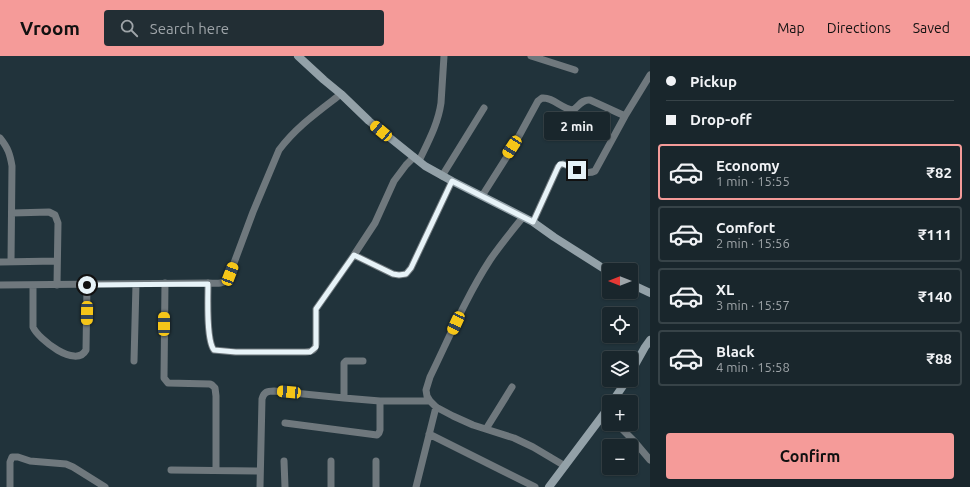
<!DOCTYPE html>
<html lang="en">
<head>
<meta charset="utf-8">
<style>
	body { margin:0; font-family:Ubuntu,sans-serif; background:#222e34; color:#f1f3f6; height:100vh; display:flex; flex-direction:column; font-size:15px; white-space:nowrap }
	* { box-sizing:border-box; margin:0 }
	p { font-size:13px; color:#9fa5a9 }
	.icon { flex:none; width:22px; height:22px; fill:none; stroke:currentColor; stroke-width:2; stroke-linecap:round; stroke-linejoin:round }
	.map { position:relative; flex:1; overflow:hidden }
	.drawer { display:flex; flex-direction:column; background:#19262c; width:320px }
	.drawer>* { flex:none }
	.hud { display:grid; align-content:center; height:88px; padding:0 16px; background:#19262c }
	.needle { width:26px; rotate:270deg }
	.fabs { position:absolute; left:602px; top:207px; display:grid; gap:8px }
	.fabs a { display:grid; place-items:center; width:36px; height:36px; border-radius:4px; background:#19262c; box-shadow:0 1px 3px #0004,0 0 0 1px #374348; font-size:20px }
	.end { position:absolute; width:18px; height:18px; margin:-9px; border:5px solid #e7f3f8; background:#111; box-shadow:0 0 0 2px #111 }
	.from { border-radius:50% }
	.bubble { position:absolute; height:28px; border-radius:4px; background:#19262c; box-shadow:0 1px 3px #0004,0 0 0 1px #374348; font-size:13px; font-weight:600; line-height:28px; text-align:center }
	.car { position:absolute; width:12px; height:24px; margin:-12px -6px; border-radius:5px; box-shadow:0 0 3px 1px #0007; background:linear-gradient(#f5c518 24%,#345 0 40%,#f5c518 0 76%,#345 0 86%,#f5c518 0) }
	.hud b { display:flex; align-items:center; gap:14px; height:38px; font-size:15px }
	.hud b+b { border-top:1px solid #374348 }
	.hud i { width:10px; height:10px; background:#f1f3f6 }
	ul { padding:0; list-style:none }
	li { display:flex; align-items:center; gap:12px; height:56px; margin:0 8px 6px; padding:0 8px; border:2px solid #374348; border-radius:4px }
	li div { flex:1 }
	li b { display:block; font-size:15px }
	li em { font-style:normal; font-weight:600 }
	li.selected { border-color:#f59b99 }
	li>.icon { width:36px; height:36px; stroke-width:1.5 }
	.cta { display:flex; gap:8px; margin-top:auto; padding:8px 16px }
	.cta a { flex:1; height:46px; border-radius:4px; background:#f59b99; color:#111; font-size:16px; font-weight:600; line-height:46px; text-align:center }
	header { display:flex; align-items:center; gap:24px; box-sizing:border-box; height:56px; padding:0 20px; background:#f59b99; color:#111 }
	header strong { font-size:19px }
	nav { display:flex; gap:22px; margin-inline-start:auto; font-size:14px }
	.search { width:280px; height:36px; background:#222e34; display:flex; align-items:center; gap:10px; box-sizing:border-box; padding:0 14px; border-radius:4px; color:#9fa5a9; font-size:15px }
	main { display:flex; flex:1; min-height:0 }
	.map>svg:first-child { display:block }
</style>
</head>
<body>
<header>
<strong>Vroom</strong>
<div class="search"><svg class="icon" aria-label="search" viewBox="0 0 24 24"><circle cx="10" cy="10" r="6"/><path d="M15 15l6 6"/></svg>Search here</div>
<nav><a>Map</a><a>Directions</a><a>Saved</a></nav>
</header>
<main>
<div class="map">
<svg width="650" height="431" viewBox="0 0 650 431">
	<rect width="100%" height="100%" fill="#21333b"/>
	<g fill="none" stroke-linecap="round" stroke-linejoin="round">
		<!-- street -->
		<path stroke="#6f787d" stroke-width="7" d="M531,0L575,14
			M0,82C8,92 10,98 12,110L11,206
			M419,105C428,86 438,68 441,47L444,0
			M442,120L484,52
			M482,140L513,91L538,45L542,42C553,41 562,53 573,54C579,50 582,43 590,44L625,60
			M12,157L49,156L55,159L58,167L57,229
			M523,161C512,175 500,189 490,204C466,241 449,282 430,321L426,334L427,340L430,345L436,351L453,360L473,369L514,382L533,391L565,410
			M533,166L558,111L560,109L563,108C572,111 585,120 595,115L625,60L650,19
			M354,199L393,218L399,219L406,218L411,212L452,125
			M0,206L57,205
			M165,227L164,322L168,327L210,328L212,329L215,332L216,340V414
			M208,227C208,241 206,284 214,294L235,296H302C309,296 315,296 316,288V253L354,199L375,167L394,125L406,109L414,101
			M0,229L208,227C215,227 222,229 228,223L253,156L279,94C296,71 319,55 341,38
			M33,229V271C38,283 76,313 86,294L87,229
			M134,305L136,228
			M344,342V307L346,305H363
			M285,367L377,379L379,377L380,374V345
			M617,368L634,385L650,404
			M486,373L512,331
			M429,378L535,431
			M284,405L285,431
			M331,405V431
			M171,414L259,415
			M10,431V406L12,401H18L30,405L66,408L73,411L105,431
			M260,431L262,343C264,336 267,335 274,335L344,342L380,345H430
			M376,431V405
			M416,431L436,351"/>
		<!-- secondary -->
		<path stroke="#93a1a8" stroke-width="8" d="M298,0L324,24L341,38L369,65L425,110L452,125L533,166L554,181L609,216
			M631,228L650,237
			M631,316L645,291L650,284
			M612,346L627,324
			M549,431L609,351"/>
	</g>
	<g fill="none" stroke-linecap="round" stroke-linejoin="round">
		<!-- route -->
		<path stroke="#e7f3f8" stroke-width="5" d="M87,229L208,228C208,241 206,284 214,294L236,296H310L316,291V253L354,199L393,218L399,219L406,218L411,212L452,125L533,166L558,111L560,108H563L577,114"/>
	</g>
</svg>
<div class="fabs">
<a><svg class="needle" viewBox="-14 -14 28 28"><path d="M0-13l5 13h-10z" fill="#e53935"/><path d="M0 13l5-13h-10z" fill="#9fa5a9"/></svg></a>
<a><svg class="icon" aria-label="locate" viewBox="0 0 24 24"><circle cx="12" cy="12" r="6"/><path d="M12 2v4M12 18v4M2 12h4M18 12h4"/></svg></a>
<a><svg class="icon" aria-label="layers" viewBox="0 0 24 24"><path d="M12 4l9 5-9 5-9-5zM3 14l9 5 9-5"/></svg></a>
<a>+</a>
<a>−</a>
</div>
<i class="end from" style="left:87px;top:229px"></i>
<i class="end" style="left:577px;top:114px"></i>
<div class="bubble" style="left:544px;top:56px;width:66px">2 min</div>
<i class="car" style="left:381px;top:75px;rotate:310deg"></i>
<i class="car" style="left:512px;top:91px;rotate:213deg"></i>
<i class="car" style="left:230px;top:218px;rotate:21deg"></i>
<i class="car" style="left:87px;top:257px;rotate:181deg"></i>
<i class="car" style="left:456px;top:267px;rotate:205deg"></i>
<i class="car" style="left:164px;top:268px;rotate:0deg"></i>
<i class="car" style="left:289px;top:336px;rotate:275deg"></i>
</div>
<section class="drawer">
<div class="hud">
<b><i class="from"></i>Pickup</b>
<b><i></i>Drop-off</b>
</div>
<ul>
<li class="selected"><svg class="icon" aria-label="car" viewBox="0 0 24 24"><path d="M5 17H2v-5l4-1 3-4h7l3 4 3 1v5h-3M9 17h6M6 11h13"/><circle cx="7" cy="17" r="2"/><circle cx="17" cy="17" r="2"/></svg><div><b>Economy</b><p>1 min · 15:55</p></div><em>₹82</em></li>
<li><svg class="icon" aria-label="car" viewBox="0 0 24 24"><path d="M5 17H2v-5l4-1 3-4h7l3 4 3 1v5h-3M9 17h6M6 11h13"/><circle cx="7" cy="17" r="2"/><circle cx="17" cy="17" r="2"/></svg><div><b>Comfort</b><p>2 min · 15:56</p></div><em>₹111</em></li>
<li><svg class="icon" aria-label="car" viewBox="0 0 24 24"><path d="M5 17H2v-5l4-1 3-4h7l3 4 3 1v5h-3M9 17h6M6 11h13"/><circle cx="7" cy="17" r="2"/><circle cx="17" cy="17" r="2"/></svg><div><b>XL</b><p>3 min · 15:57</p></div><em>₹140</em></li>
<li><svg class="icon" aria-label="car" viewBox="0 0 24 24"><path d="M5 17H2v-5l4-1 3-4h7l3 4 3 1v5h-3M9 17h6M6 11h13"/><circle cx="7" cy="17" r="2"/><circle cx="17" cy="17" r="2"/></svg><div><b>Black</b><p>4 min · 15:58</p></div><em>₹88</em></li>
</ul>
<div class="cta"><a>Confirm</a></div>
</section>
</main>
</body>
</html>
